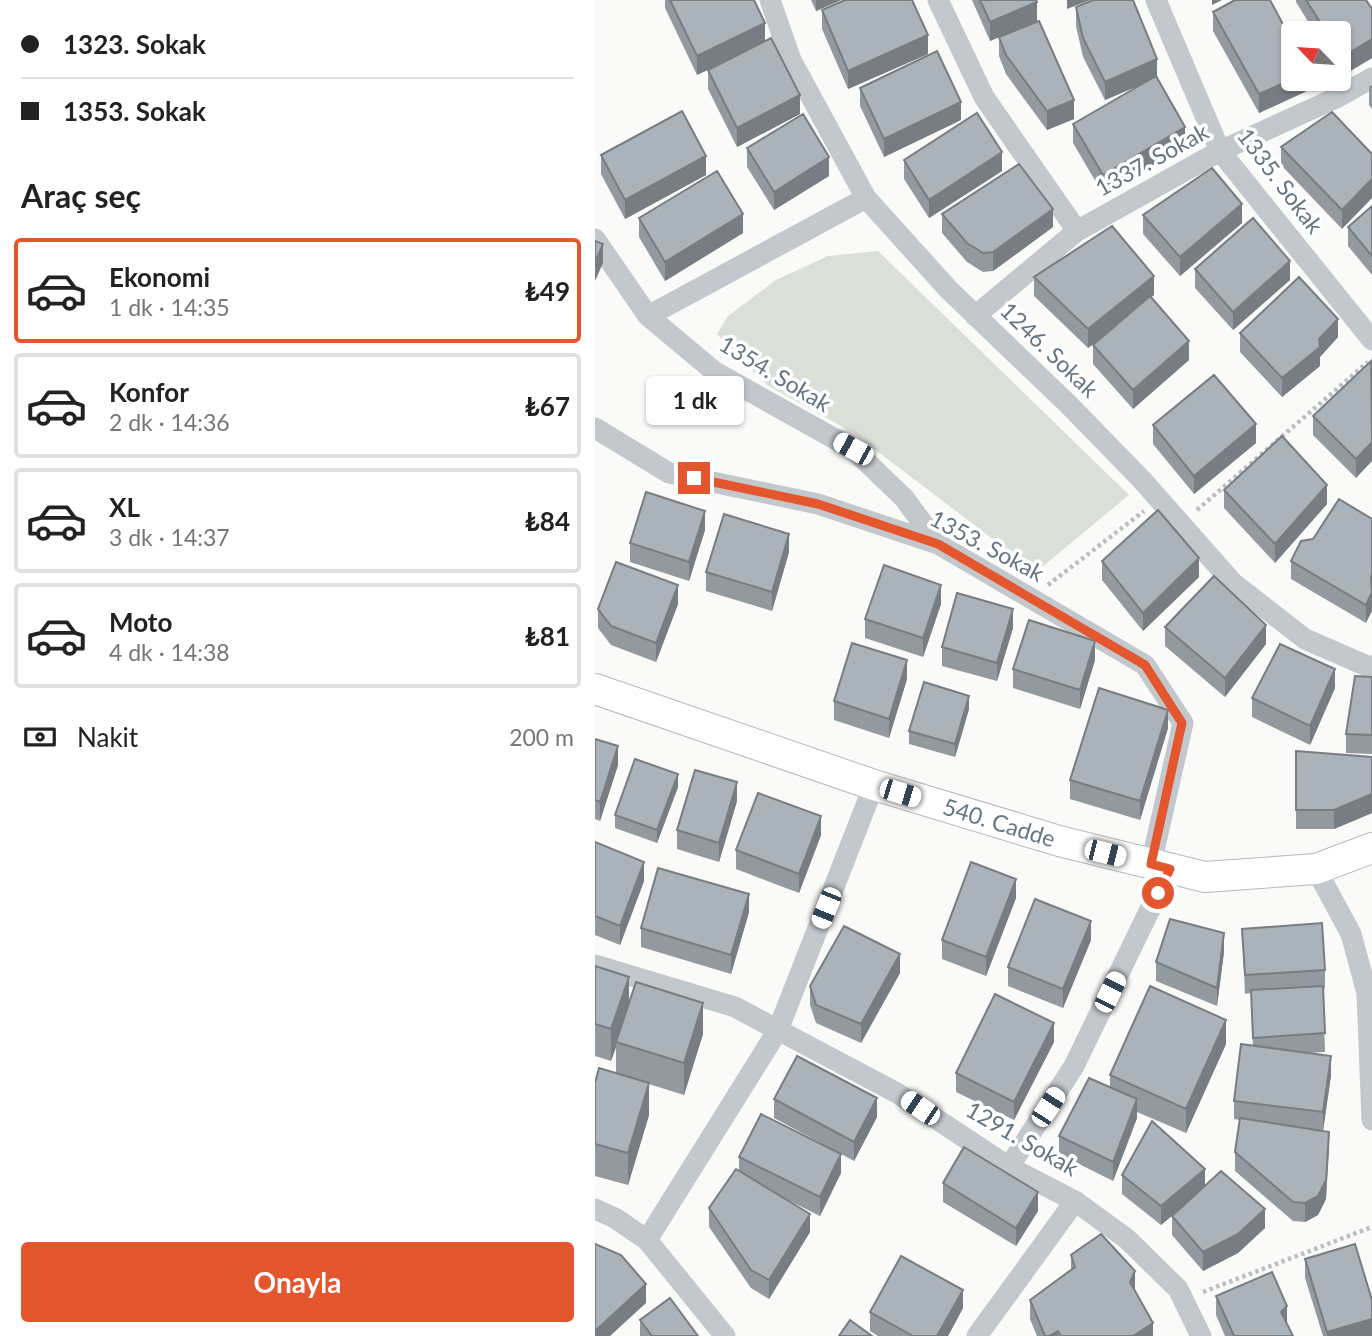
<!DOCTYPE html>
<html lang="tr">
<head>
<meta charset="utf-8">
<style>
	body { margin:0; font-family:Lato,sans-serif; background:#f2f2f2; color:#222; height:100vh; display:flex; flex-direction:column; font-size:26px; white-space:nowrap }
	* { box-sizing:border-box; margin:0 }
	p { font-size:23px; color:#767676 }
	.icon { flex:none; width:38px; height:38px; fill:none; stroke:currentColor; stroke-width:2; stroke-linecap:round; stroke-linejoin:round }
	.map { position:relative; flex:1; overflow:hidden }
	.drawer { display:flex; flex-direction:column; background:#fff; width:595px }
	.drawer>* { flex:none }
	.banner { display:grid; align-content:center; height:154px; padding:0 21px; background:#fff }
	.needle { width:46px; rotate:295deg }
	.tools { position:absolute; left:686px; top:21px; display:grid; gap:14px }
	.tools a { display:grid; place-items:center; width:70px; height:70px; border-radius:7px; background:#fff; box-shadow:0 2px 5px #0004; font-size:35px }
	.end { position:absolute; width:32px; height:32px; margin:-16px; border:9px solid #e4572e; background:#fff; box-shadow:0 0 0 4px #fff }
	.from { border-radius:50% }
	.bubble { position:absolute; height:49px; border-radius:7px; background:#fff; box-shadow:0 2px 5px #0004; font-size:23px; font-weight:700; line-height:49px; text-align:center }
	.car { position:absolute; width:21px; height:42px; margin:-21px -10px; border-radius:9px; box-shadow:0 0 5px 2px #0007; background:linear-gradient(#fff 24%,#345 0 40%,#fff 0 76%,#345 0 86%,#fff 0) }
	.banner b { display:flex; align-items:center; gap:24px; height:66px; font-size:26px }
	.banner b+b { border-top:2px solid #e0e0e0 }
	.banner i { width:18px; height:18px; background:#222 }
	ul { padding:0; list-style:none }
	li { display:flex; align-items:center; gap:21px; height:105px; margin:0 14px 10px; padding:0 7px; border:4px solid #e0e0e0; border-radius:7px }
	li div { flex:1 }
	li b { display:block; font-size:26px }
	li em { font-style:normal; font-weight:700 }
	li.active { border-color:#e4572e }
	li>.icon { width:63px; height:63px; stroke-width:1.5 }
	h2 { padding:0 21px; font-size:32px; line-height:84px }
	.pay { display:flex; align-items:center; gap:18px; height:77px; padding:0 21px; font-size:26px }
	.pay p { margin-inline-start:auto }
	.action { display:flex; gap:14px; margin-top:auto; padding:14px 21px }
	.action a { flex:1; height:80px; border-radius:7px; background:#e4572e; color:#fff; font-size:28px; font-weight:700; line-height:80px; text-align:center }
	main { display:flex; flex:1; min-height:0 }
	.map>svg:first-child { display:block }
</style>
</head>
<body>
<main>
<section class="drawer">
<div class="banner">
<b><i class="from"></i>1323. Sokak</b>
<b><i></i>1353. Sokak</b>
</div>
<h2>Araç seç</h2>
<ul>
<li class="active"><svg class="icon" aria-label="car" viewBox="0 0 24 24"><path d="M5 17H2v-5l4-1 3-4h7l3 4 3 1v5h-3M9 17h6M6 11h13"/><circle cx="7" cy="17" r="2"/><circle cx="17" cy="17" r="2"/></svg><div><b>Ekonomi</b><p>1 dk · 14:35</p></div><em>₺49</em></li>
<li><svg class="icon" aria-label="car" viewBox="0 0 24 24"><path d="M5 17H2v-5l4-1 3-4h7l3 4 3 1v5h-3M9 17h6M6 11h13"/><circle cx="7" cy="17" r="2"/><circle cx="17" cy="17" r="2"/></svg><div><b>Konfor</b><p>2 dk · 14:36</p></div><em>₺67</em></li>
<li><svg class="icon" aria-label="car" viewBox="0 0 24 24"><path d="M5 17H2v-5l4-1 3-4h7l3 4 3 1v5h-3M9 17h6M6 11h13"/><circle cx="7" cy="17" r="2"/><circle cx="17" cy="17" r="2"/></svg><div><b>XL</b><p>3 dk · 14:37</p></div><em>₺84</em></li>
<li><svg class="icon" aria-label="car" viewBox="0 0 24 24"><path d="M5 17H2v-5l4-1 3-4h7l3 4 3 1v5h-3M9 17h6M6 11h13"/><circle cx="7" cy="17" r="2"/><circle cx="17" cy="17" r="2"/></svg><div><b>Moto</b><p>4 dk · 14:38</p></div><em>₺81</em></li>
</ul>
<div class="pay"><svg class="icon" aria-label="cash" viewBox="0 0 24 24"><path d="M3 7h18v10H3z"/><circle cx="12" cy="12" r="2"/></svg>Nakit<p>200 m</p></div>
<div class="action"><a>Onayla</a></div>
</section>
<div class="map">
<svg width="777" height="1336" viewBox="0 0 777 1336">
	<rect width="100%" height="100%" fill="#fafaf8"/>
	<!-- green -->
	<path fill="#dadfd7" d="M283,251L534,495L441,572L257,432L172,385L122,334L133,316L181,280L233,256Z"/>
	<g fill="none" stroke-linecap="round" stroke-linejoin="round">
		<defs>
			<path id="secondary" d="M0,689L279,785L464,841L610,877L721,869L777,848"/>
		</defs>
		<!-- secondary casing -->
		<use href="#secondary" stroke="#b3babf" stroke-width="32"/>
		<!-- path -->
		<path stroke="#bbbfc2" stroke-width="4.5" stroke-dasharray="3.5 3.5" stroke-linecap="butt" d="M602,510L773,362
			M453,585L549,511
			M608,1292L777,1227"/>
		<!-- street -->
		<path stroke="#c3c8cc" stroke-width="21" d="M175,0L196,60L271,198L354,290L473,404L547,480L638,583L710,639L772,666H777
			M343,0L389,97L482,231
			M561,0L625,151L777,340
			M0,239L53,316L120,372L258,449L309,498L343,544
			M53,316L271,198
			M380,316L482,231L625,151L741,98L777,78
			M0,428L74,473L223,504L343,544L550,665L588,723L556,864
			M279,785L183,1030L302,1093L414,1167L480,1201L532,1239L583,1289L606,1336
			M721,869L756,934L772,993L777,1120
			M0,965L140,1007L183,1030L52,1240
			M414,1167L479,1066L575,868
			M0,1209L20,1218L52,1240L130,1336
			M382,1336L480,1201"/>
		<!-- secondary -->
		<use href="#secondary" stroke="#fff" stroke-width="30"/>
	</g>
	<!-- wall -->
	<path fill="#929a9f" d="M70,0H159L170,41L205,114L142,147L113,89V70L129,62L102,75L70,8Z
		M216,0H246L221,11Z
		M377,0H441L442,21L395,41Z
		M701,0H771L777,9V58L747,76L744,71V33H720L701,2Z
		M481,7L562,78L590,146L508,194L478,143V124L547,84L510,100L488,57L481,26Z
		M227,10L333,54L253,89L227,29Z
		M618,12L714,79V90L664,113L618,31Z
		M404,37L479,119L452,130L411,74L404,56Z
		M777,85V109L774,105V86Z
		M265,88L366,120L289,157L265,106Z
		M686,147L777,154L747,229L686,165Z
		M152,148L234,176L179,210L152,167Z
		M6,155L111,175L30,219L6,174Z
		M309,160L407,171L334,218L309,179Z
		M777,206V275L753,246V227Z
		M347,214L458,227L398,271L388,272L372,262L347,233Z
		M548,215L647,223L585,276L548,234Z
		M44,218L148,233L70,281L44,237Z
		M600,269L695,280L638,330L600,288Z
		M439,277L559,295L556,297L594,360L538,409L498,364V345L519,327L493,348L439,296Z
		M645,333L743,337L725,357V366L687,397L645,352Z
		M776,361L761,478L718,435V416Z
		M558,425L661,443L599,494L558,444Z
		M629,490L732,504L680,563L629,508Z
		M777,519L771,623L696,579V561L718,539Z
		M110,530L94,581L35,562V543Z
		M194,552L177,611L111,591V572Z
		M507,561L604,577L548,631L507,580Z
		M83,604L61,662L16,645L3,628V609Z
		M346,604L328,657L270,638V619Z
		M570,627L671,644L630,697L570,646Z
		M418,628L402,681L347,666V647Z
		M500,660L485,709L418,688V669Z
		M777,677V754L751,753V734Z
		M312,679L294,738L239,720V701Z
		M740,688L715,745L657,717V698Z
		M374,709L360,757L314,744V731Z
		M573,728L545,820L475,799V780Z
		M0,739L23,765L5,821L0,819Z
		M701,751L777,757V813L739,829H701Z
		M83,787L62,843L20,828V815Z
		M142,801L124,862L82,849V830Z
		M226,835L204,893L141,869V850Z
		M0,842L49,881L25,945L0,935Z
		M421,898L391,976L347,959V940Z
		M154,912L136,974L46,947V928Z
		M647,929L730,970V988L728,989L730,1052L713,1053L736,1075L728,1131L734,1151L731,1199L723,1215L710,1222L698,1221L640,1171V1152L645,1120L639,1119V1101L658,1046L656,993L650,994Z
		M496,940L468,1008L413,986V967Z
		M629,952L622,1006L561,981V962Z
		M0,966L34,1003L108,1034L89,1095L54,1084V1115L33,1185L0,1176V1083L21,1073V1047L16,1061L0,1056Z
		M305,973L266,1043L221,1023L215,1005V986Z
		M459,1042L419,1120L361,1092V1073Z
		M631,1044L591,1133L542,1112V1118L518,1181L464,1154V1136L515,1087V1075Z
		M179,1099L282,1117L259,1161L246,1154V1173L225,1216L191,1199L215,1232L174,1299L156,1288L114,1227V1208L144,1171V1157L239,1150L179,1118Z
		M527,1175L610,1186L670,1228L643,1253L608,1271L577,1235V1216L587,1207L566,1225L527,1194Z
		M348,1183L443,1211L421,1246L348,1202Z
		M476,1255L540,1290L558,1336H442L435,1319V1300L476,1271Z
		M710,1259L777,1336H728L710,1278Z
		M621,1296L692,1325L698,1336H630L621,1315Z
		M368,1308L353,1336H283L275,1331V1312Z
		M45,1320L103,1336H45Z"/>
	<!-- shaded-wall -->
	<path fill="#777d82" d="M221,0H246L221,11Z
		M472,0H495L472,9Z
		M617,0H627L617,5Z
		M442,2V21L395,41V22Z
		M170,23V42L102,75V56Z
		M333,35V54L253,89V71Z
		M777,39V58L747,76V57Z
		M562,59V78L510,100V82Z
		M698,79H714V90L664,113V94Z
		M205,95V114L142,147V128Z
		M479,100V119L452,130V111Z
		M366,102V120L289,157V139Z
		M590,127V146L508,194V175Z
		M407,152V171L334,218V200Z
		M111,156V175L30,219V200Z
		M234,157V176L179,210V192Z
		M777,179V198L747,229V210Z
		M647,204V223L585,276V257Z
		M458,209V227L398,271V252Z
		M148,214V233L70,281V262Z
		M8,244V263L0,281V262Z
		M695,261V280L638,330V312Z
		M559,276V295L493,348V329Z
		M743,319V337L725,357V366L687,397V378Z
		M594,341V360L538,409V390Z
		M661,424V443L599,494V476Z
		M777,442V461L761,478V459Z
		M732,485V504L680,563V544Z
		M110,511V530L94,581V562Z
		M194,534V552L177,611V592Z
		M604,558V577L548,631V613Z
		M777,573V611L771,623V605Z
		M83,585V604L61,662V643Z
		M346,585V604L328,657V638Z
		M418,609V628L402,681V663Z
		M671,625V644L630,697V678Z
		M500,641V660L485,709V690Z
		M312,660V679L294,738V719Z
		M740,669V688L715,745V726Z
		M374,696V709L360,757V744Z
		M573,710V728L545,820V801Z
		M23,746V765L5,821V802Z
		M83,774V787L62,843V830Z
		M142,782V801L124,862V843Z
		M777,794V813L739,829V810Z
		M226,816V835L204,893V874Z
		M49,862V881L25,945V926Z
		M421,879V898L391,976V957Z
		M154,894V912L136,974V955Z
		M496,921V940L468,1008V989Z
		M629,933V952L622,1006V988Z
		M305,954V973L266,1043V1024Z
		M34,977V1009L21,1042V1047L16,1061V1029Z
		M108,1003V1034L89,1095V1063Z
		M631,1020V1044L591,1133V1109Z
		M459,1023V1042L419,1120V1102Z
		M736,1056V1075L728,1131V1112Z
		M54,1083V1115L33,1185V1153Z
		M282,1098V1117L259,1161V1142Z
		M542,1099V1118L518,1181V1162Z
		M734,1132L731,1199L723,1215L710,1222V1203Z
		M246,1154V1173L225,1216V1197Z
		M610,1169V1188L566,1225V1206Z
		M443,1192V1211L421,1246V1228Z
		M670,1209V1228L643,1253L608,1271V1252Z
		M215,1214V1232L174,1299V1280Z
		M540,1271V1290L535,1282Z
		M51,1284V1303L15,1336H0V1331Z
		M368,1290V1308L353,1336H342Z
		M692,1306V1325L686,1312Z
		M777,1319V1336H732V1332Z
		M558,1323V1336H538Z
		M463,1331V1336H454Z"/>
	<!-- building -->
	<path fill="#aab3b9" stroke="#777d82" stroke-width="2" d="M75,0H159L170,23L102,56Z
		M250,0H317L333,35L253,71L227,10Z
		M385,0H441L442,2L395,22Z
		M498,0H538L562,59L510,82L488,38L481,7Z
		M640,0H675L698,43V79L664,94L618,12Z
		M711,0H771L777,9V39L747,57L744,52V33H732Z
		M444,21L479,100L452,111L411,55L404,37Z
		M176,38L205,95L142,128L113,70Z
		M342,51L366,102L289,139L265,88Z
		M561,76L590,127L508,175L478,124Z
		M87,111L111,156L30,200L6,155Z
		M737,112L777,154V179L747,210L686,147Z
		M382,113L407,152L334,200L309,160Z
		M208,114L234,157L179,192L152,148Z
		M424,164L458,209L398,252L388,253L372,243L347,214Z
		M617,168L647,204L585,257L548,215Z
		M122,171L148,214L70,262L44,218Z
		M777,206V256L753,227Z
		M658,218L695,261L638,312L600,269Z
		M517,226L559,276L493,329L439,277Z
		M0,241L8,244L0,262Z
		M704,277L743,319L724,339L725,347L687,378L645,333Z
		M555,296L594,341L538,390L498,345Z
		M776,361L777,442L761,459L718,416Z
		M619,375L661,424L599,476L558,425Z
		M687,436L732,485L680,544L629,490Z
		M51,492L110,511L94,562L35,543Z
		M744,499L777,519V573L776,577L777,592L771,605L696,561L706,541L718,539Z
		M563,510L604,558L548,613L507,561Z
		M129,514L194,534L177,592L111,572Z
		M21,562L83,585L61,643L16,626L3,609Z
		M289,565L346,585L328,638L270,619Z
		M619,576L671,625L630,678L570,627Z
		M362,593L418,609L402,663L347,647Z
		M434,620L500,641L485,690L418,669Z
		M257,643L312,660L294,719L239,701Z
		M685,644L740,669L715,726L657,698Z
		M760,676L777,677V735L751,734Z
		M329,682L374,696L360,744L314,731Z
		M504,688L573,710L545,801L475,780Z
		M0,739L23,746L5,802L0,800Z
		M701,751L777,757V794L739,810H701Z
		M40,759L83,774L62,830L20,815Z
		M100,770L142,782L124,843L82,830Z
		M163,793L226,816L204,874L141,850Z
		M0,842L49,862L25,926L0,916Z
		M376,862L421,879L391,957L347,940Z
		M63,868L154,894L136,955L46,928Z
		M440,899L496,921L468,989L413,967Z
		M575,919L629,933L622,988L561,962Z
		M727,923L730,970L650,975L647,929Z
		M249,926L305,954L266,1024L221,1005L215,986Z
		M0,966L34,977L16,1029L0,1024Z
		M41,982L108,1003L89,1063L21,1042Z
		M555,986L631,1020L591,1109L515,1075Z
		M728,986L730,1033L658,1038L656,990Z
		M400,994L459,1023L419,1102L361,1073Z
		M646,1044L736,1056L728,1112L639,1101Z
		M202,1056L282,1098L259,1142L179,1099Z
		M4,1068L54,1083L33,1153L0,1144V1083Z
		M494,1078L542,1099L518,1162L464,1136Z
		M166,1114L246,1154L225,1197L144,1157Z
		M645,1118L734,1132L731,1180L723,1196L710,1203L698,1202L640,1152Z
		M557,1121L610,1169L566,1206L527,1175Z
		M369,1147L443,1192L421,1228L348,1183Z
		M141,1169L215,1214L174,1280L156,1270L114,1208Z
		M626,1171L670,1209L643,1234L608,1252L577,1216Z
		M506,1234L540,1271L535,1282L558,1323L538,1336H466L463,1331L454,1336H450L435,1300L480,1267L476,1255Z
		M0,1244L26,1255L51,1284L0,1331Z
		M760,1244L777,1300V1319L732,1332L710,1259Z
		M306,1256L368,1290L342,1336H318L275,1312Z
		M677,1272L692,1306L686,1312L698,1336H639L621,1296Z
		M75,1298L103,1336H57L45,1320Z
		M255,1320L277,1336H244Z"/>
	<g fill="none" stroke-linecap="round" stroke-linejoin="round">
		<!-- route -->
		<path stroke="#e4572e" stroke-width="9" d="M99,478L223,504L343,544L550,665L587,723L556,864L575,869L563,893"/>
	</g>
	<g text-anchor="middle" stroke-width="7" stroke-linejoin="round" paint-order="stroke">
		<!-- street labels -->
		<g font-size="23" fill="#657683" stroke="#fff">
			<text transform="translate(557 160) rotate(-29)" y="8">1337. Sokak</text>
			<text transform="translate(685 181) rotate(53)" y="8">1335. Sokak</text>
			<text transform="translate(454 350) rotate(44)" y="8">1246. Sokak</text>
			<text transform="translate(180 374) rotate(31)" y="8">1354. Sokak</text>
			<text transform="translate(392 546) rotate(28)" y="8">1353. Sokak</text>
			<text transform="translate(404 823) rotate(17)" y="8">540. Cadde</text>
			<text transform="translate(427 1139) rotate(30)" y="8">1291. Sokak</text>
		</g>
	</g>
</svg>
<div class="tools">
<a><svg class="needle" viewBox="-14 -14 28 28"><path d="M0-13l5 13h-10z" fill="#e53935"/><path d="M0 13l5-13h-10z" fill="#767676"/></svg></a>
</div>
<i class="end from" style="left:563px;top:893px"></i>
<i class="end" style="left:99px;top:478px"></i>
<div class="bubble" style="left:51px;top:376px;width:98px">1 dk</div>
<i class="car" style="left:258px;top:449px;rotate:299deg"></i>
<i class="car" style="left:305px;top:793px;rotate:107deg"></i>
<i class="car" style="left:510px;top:853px;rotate:104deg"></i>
<i class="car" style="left:231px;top:908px;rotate:202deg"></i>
<i class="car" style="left:515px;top:992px;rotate:26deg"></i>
<i class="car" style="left:453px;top:1107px;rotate:33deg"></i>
<i class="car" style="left:325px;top:1108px;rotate:304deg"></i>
</div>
</main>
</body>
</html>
